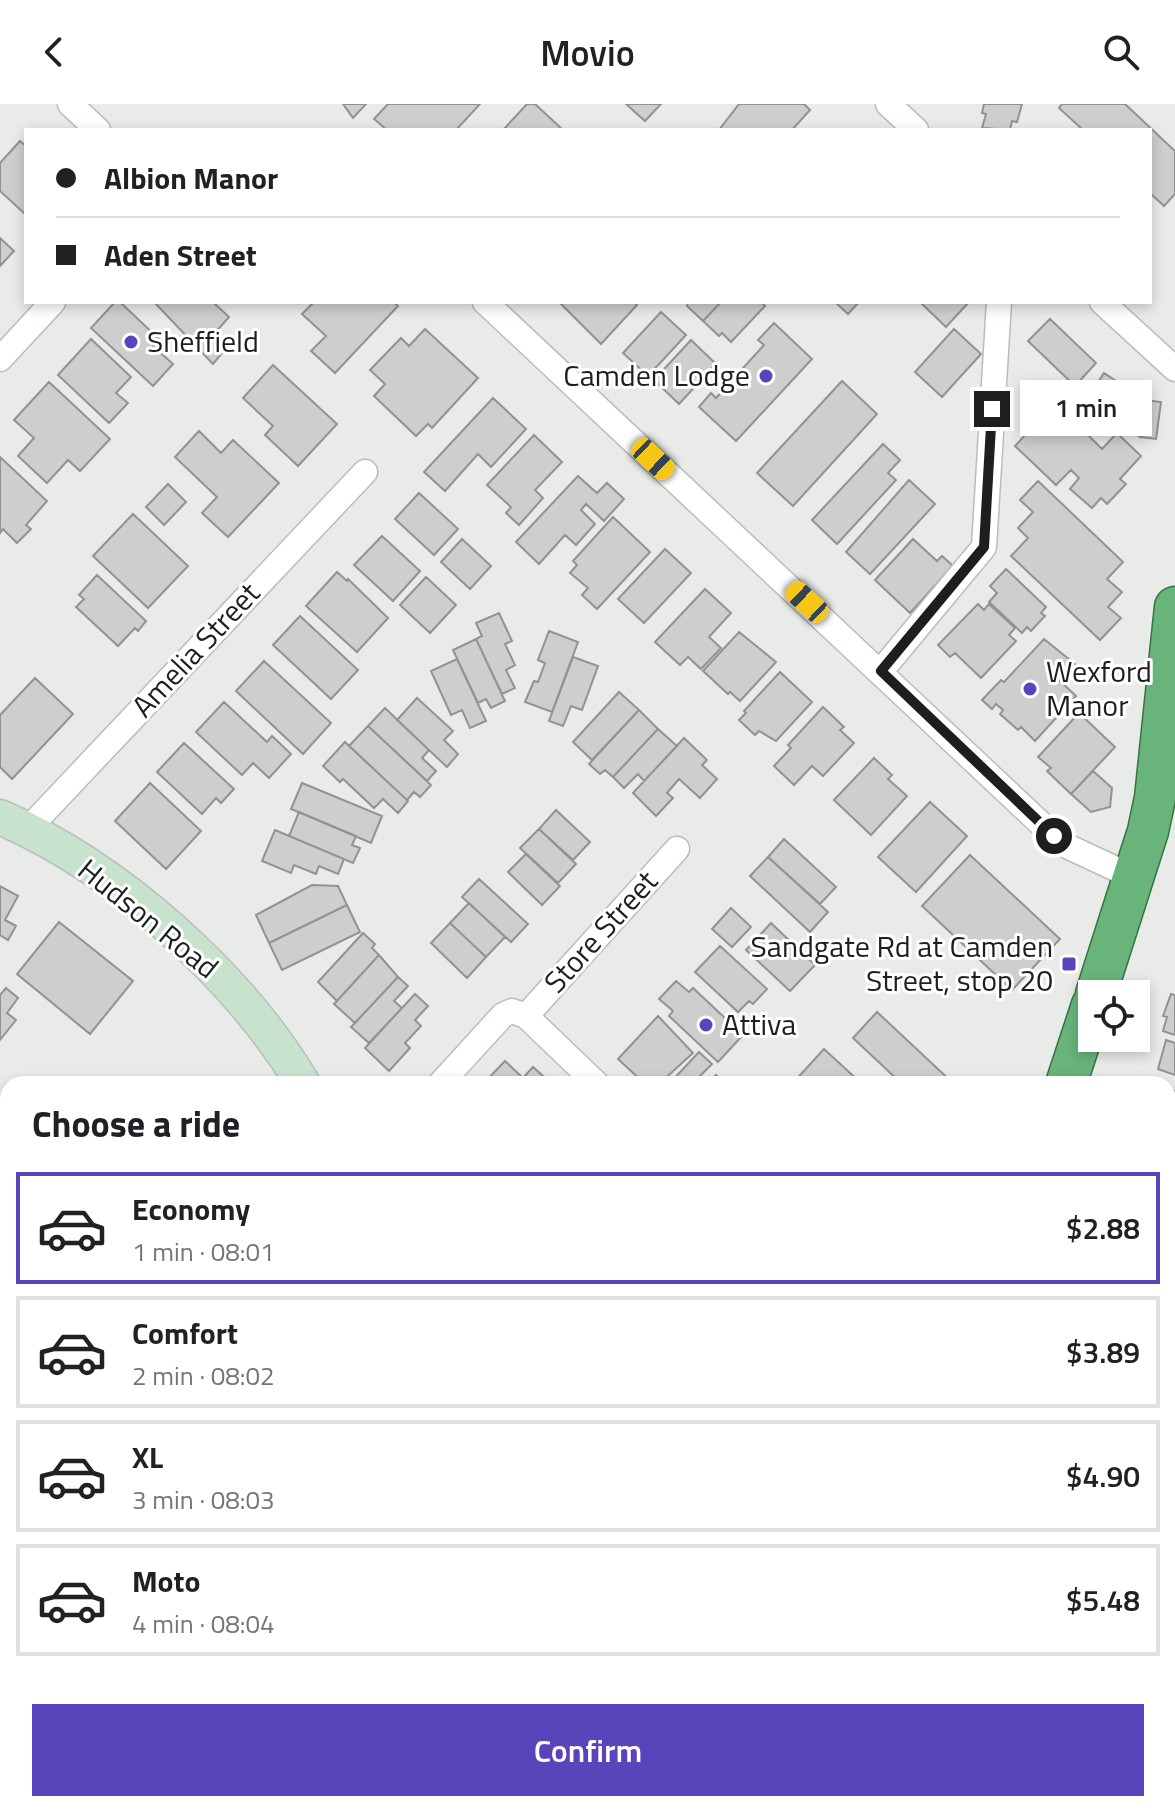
<!DOCTYPE html>
<html lang="en">
<head>
<meta charset="utf-8">
<style>
	body { margin:0; font-family:"Titillium Web",sans-serif; background:#f2f2f2; color:#202124; height:100vh; display:flex; flex-direction:column; font-size:30px; white-space:nowrap }
	* { box-sizing:border-box; margin:0 }
	p { font-size:26px; color:#757577 }
	.icon { flex:none; width:44px; height:44px; fill:none; stroke:currentColor; stroke-width:2; stroke-linecap:round; stroke-linejoin:round }
	.map { position:relative; flex:1; overflow:hidden }
	.sheet { position:absolute; left:0px; top:972px; width:1176px; height:736px; display:flex; flex-direction:column; background:#fff; border-radius:24px 24px 0 0; box-shadow:0 4px 12px #0003 }
	.sheet>* { flex:none }
	.banner { position:absolute; left:24px; top:24px; width:1128px; height:176px; border-radius:0px; box-shadow:0 4px 12px #0003; display:grid; align-content:center; height:176px; padding:0 32px; background:#fff }
	.tools { position:absolute; left:1078px; top:876px; display:grid; gap:16px }
	.tools a { display:grid; place-items:center; width:72px; height:72px; border-radius:0px; background:#fff; box-shadow:0 4px 12px #0003; font-size:40px }
	.end { position:absolute; width:36px; height:36px; margin:-18px; border:10px solid #1d1e1d; background:#fff; box-shadow:0 0 0 4px #fff }
	.from { border-radius:50% }
	.bubble { position:absolute; height:56px; border-radius:0px; background:#fff; box-shadow:0 4px 12px #0003; font-size:26px; font-weight:600; line-height:56px; text-align:center }
	.car { position:absolute; width:24px; height:48px; margin:-24px -12px; border-radius:10px; box-shadow:0 0 6px 2px #0007; background:linear-gradient(#f5c518 24%,#345 0 40%,#f5c518 0 76%,#345 0 86%,#f5c518 0) }
	.banner b { display:flex; align-items:center; gap:28px; height:76px; font-size:30px }
	.banner b+b { border-top:2px solid #e0e0e0 }
	.banner i { width:20px; height:20px; background:#202124 }
	ul { padding:0; list-style:none }
	li { display:flex; align-items:center; gap:24px; height:112px; margin:0 16px 12px; padding:0 16px; border:4px solid #e0e0e0; border-radius:0px }
	li div { flex:1 }
	li b { display:block; font-size:30px }
	li em { font-style:normal; font-weight:600 }
	li.current { border-color:#5a44bc }
	li>.icon { width:72px; height:72px; stroke-width:1.5 }
	h2 { padding:0 32px; font-size:36px; line-height:96px }
	.cta { display:flex; gap:16px; margin-top:auto; padding:16px 32px }
	.cta a { flex:1; height:92px; border-radius:0px; background:#5a44bc; color:#fff; font-size:32px; font-weight:600; line-height:92px; text-align:center }
	header { display:flex; justify-content:space-between; align-items:center; height:104px; padding:0 32px; background:#fff; font-size:36px; font-weight:600 }
	.map>svg:first-child { display:block }
</style>
</head>
<body>
<header><svg class="icon" aria-label="back" viewBox="0 0 24 24"><path d="M15 5l-7 7 7 7"/></svg>Movio<svg class="icon" aria-label="search" viewBox="0 0 24 24"><circle cx="10" cy="10" r="6"/><path d="M15 15l6 6"/></svg></header>
<div class="map">
<svg width="1175" height="1708" viewBox="0 0 1175 1708">
	<rect width="100%" height="100%" fill="#e8ebe8"/>
	<!-- green -->
	<path fill="#b4b1f5" d="M1168,1122L1175,1128V1187L1168,1185Z
		M0,1266L8,1273V1358L0,1367Z"/>
	<!-- building -->
	<path fill="#cccfcc" stroke="#909390" stroke-width="2" d="M343,0H366L353,14Z
		M388,0H480L456,26H387L374,15Z
		M527,0H535L563,26H503Z
		M626,0H661L645,17Z
		M739,0H804L810,6L792,26H719Z
		M984,0H1022L1017,18L1012,17L1010,26L982,24L986,10L982,9Z
		M1062,0H1125L1175,47V90L1164,102L1150,89V26H1083L1059,4Z
		M20,37L26,42V111L0,87V59Z
		M0,134L14,147L0,162Z
		M115,198H120L159,235L153,242L173,260L153,282L91,224Z
		M154,198H213L229,213L214,230L227,243L213,260Z
		M314,198H394L398,202L335,269L311,247L326,232L302,210Z
		M559,198H634L637,201L601,240Z
		M688,198H721L703,217L687,202Z
		M721,198H761L765,202L731,238L722,229L719,232L703,217Z
		M835,198H859L848,210Z
		M920,198H969L946,223Z
		M661,208L686,231L648,272L623,249Z
		M1050,215L1096,259L1075,282L1028,237Z
		M774,219L812,255L736,337L699,303L711,289L716,294L764,241L758,236Z
		M425,225L478,274L432,324L428,320L416,332L374,292L385,280L370,266L401,234L409,242Z
		M954,225L981,250L942,293L915,268Z
		M91,235L131,273L116,289L128,299L109,319L58,271Z
		M691,236L716,260L679,300L654,276Z
		M273,261L337,320L298,362L265,331L273,322L243,294Z
		M1104,269L1145,296L1140,333L1117,318L1113,323L1102,315L1105,310L1086,297Z
		M842,277L877,310L793,402L757,369Z
		M49,278L110,335L80,367L68,356L47,379L18,352L34,334L14,316Z
		M1042,279L1081,315L1077,320L1102,345L1117,329L1141,352L1120,375L1126,380L1107,400L1101,394L1092,404L1070,385L1079,374L1071,366L1056,381L1015,342L1039,316L1022,300Z
		M493,294L526,325L491,363L478,350L445,387L424,368Z
		M1145,296L1161,298L1156,335L1140,333Z
		M199,327L221,349L233,336L279,379L228,433L202,409L217,393L175,353Z
		M534,331L562,358L535,386L543,394L519,421L506,409L511,403L487,381Z
		M883,340L900,356L888,369L896,376L837,440L812,416Z
		M0,353L47,397L26,421L31,425L17,439L3,425L0,429Z
		M578,372L597,389L607,379L624,395L604,417L586,400L581,406L595,420L576,441L565,431L539,460L516,438Z
		M909,376L935,400L870,470L846,448Z
		M1038,377L1123,458L1107,475L1122,488L1108,503L1121,514L1100,536L1011,452L1028,434L1018,424L1033,408L1020,396Z
		M168,380L186,398L164,421L146,403Z
		M419,389L458,425L434,451L395,415Z
		M133,410L188,462L148,504L93,452Z
		M613,413L650,448L597,505L582,491L588,484L570,469L577,461L573,457Z
		M382,432L420,467L393,497L354,461Z
		M462,435L491,462L470,485L441,458Z
		M913,435L937,457L942,452L953,462L910,509L875,476Z
		M665,445L691,469L644,519L618,495Z
		M1006,465L1046,503L1041,509L1045,512L1031,527L1027,523L1022,529L989,498L997,489L990,482Z
		M337,468L347,477L348,475L388,514L357,548L306,502Z
		M97,471L146,517L138,527L135,524L118,542L76,503L84,495L79,491Z
		M426,473L456,501L430,529L400,501Z
		M705,485L731,509L709,533L721,544L701,565L688,553L680,561L655,538Z
		M978,500L984,506L989,500L1015,524L1009,531L1016,537L981,574L955,549L950,553L938,541Z
		M499,509L512,537L505,540L515,561L506,566L515,584L502,590L476,535L482,532L476,519Z
		M300,512L358,566L331,595L273,541Z
		M549,527L578,538L552,608L525,598L534,577L538,578L545,559L538,556Z
		M739,528L776,558L740,597L730,588L728,590L703,567Z
		M476,535L505,597L491,604L486,595L478,599L453,546Z
		M1044,535L1075,560L1060,577L1076,592L1035,637L1021,623L1018,626L1000,610L1003,606L996,600L992,605L982,596L1001,576L1004,578Z
		M573,553L598,562L582,606L571,602L563,622L549,617Z
		M457,555L486,617L470,624L462,606L451,611L431,567Z
		M264,557L331,619L303,650L236,587Z
		M780,568L812,598L776,637L759,627L755,631L739,616L746,609L744,607Z
		M35,574L73,610L12,675L0,663V611Z
		M619,588L639,606L592,656L573,638Z
		M417,594L453,627L444,636L458,650L447,663L397,616Z
		M224,598L267,638L272,632L291,650L269,674L253,659L242,671L196,628Z
		M823,603L844,623L840,626L854,639L823,672L812,662L794,681L774,662L791,644L788,641Z
		M385,604L429,646L422,654L436,667L427,677L368,622Z
		M639,606L658,625L613,673L605,666L600,670L589,660Z
		M1079,609L1115,643L1071,690L1047,667L1051,664L1038,653Z
		M368,622L431,681L420,693L414,688L407,696L349,642Z
		M658,625L677,642L644,677L638,670L624,684L613,673Z
		M684,634L707,656L702,661L717,675L700,694L679,675L667,689L673,694L656,712L633,689Z
		M345,638L408,697L398,709L383,695L374,704L343,675L340,678L323,662Z
		M184,639L234,685L221,699L216,694L202,710L157,668Z
		M874,654L892,671L888,675L907,692L871,731L834,696Z
		M1093,667L1112,684L1110,703L1091,708L1071,690Z
		M150,679L201,727L166,765L115,717Z
		M302,679L382,712L371,739L291,705Z
		M930,698L967,732L916,788L878,753Z
		M556,706L590,738L573,756L539,725Z
		M299,708L356,732L352,741L360,744L353,759L289,732Z
		M539,725L576,760L558,779L520,744Z
		M275,726L344,755L338,770L319,762L316,770L294,761L291,769L262,757Z
		M784,735L836,783L820,800L768,753Z
		M526,750L560,782L542,801L508,768Z
		M970,751L1060,835L1012,886L922,802Z
		M768,753L828,808L810,828L750,772Z
		M479,775L528,820L511,838L462,793Z
		M312,781L338,782L347,801L269,839L256,811Z
		M0,782L18,792L5,816L16,822L8,836L0,831Z
		M469,799L505,833L486,853L450,819Z
		M347,801L360,828L282,866L269,839Z
		M731,804L751,823L732,843L712,825Z
		M59,818L133,877L90,930L17,870Z
		M450,819L486,853L467,874L431,839Z
		M771,819L815,861L790,887L746,846Z
		M363,829L375,840L372,844L379,851L337,897L318,878Z
		M720,842L767,885L753,900L749,897L738,908L695,868Z
		M379,851L398,873L355,919L334,900Z
		M398,873L408,882L394,897L402,904L369,939L351,923Z
		M676,877L689,888L693,884L743,931L718,958L669,912L673,907L659,895Z
		M6,884L18,894L7,909L16,916L0,936V891Z
		M415,890L428,902L415,916L421,922L405,939L410,944L389,967L365,944Z
		M1171,890L1175,891V931L1163,927L1167,913L1163,912Z
		M877,908L954,980H902L853,934Z
		M658,912L693,949L659,980H645L618,955Z
		M1166,936L1175,939V971L1158,965Z
		M824,945L862,980H792Z
		M699,948L712,960L695,977L698,980H669Z
		M505,957L523,974L533,963L552,980H483Z
		M716,971L726,980H709Z
		M1170,985L1175,987V1031L1168,1029Z
		M8,1362V1396L0,1388V1371Z
		M1168,1362L1174,1429H1168Z
		M1168,1502L1175,1508V1580L1168,1581Z
		M1175,1580V1625L1168,1626V1581Z
		M8,1617V1644L3,1645L0,1619Z
		M0,1675L8,1683V1700H27L35,1708H0Z
		M752,1700L744,1708H626L634,1700Z
		M881,1700H960V1708H881Z
		M1041,1700H1144L1145,1708H1042Z
		M92,1701L93,1708H61Z"/>
	<g fill="none" stroke-linecap="round" stroke-linejoin="round">
		<defs>
			<path id="service" d="M0,1022L8,1029
				M448,1700L451,1708"/>
			<path id="minor" d="M70,0L98,26
				M888,0L916,26
				M485,198L1054,732L1069,743L1133,773
				M1102,198L1175,265
				M0,255L53,198
				M881,567L984,443L999,198
				M28,725L365,368
				M526,912L677,745
				M440,980L503,911L512,907L526,912L597,980
				M0,1219L8,1226
				M1168,1461L1175,1465
				M0,1547L8,1539
				M143,1700L145,1708"/>
			<path id="secondary" d="M0,713C117,764 238,871 303,980
				M533,1700L540,1708"/>
			<path id="trunk" d="M1096,890L1148,727L1155,694L1175,503
				M1066,980L1092,901
				M1168,1090L1175,1097
				M1003,1700L1005,1708"/>
		</defs>
		<!-- service casing -->
		<use href="#service" stroke="#babdbb" stroke-width="15"/>
		<!-- minor casing -->
		<use href="#minor" stroke="#babdbb" stroke-width="27"/>
		<!-- secondary casing -->
		<use href="#secondary" stroke="#babdbb" stroke-width="37"/>
		<!-- trunk casing -->
		<use href="#trunk" stroke="#367444" stroke-width="43"/>
		<!-- path -->
		<path stroke="#a2a4a2" stroke-width="5" stroke-dasharray="4 4" stroke-linecap="butt" d="M495,1700V1708"/>
		<!-- service -->
		<use href="#service" stroke="#fff" stroke-width="12"/>
		<!-- minor -->
		<use href="#minor" stroke="#fff" stroke-width="24"/>
		<!-- secondary -->
		<use href="#secondary" stroke="#c7e3cd" stroke-width="34"/>
		<!-- trunk -->
		<use href="#trunk" stroke="#68b47a" stroke-width="40"/>
		<!-- rail -->
		<path stroke="#4e504e" stroke-width="6" stroke-dasharray="14 14" stroke-linecap="butt" d="M0,1072L8,1079
			M0,1102L8,1110
			M0,1127L8,1135
			M0,1152L8,1160
			M349,1700L352,1708
			M367,1700L369,1708
			M395,1700L398,1708
			M413,1700L416,1708"/>
	</g>
	<g fill="none" stroke-linecap="round" stroke-linejoin="round">
		<!-- route -->
		<path stroke="#1d1e1d" stroke-width="10" d="M992,305L984,443L881,567L1054,732"/>
	</g>
	<!-- markers -->
	<g fill="#5a44bc" stroke="#fff" stroke-width="3">
		<circle cx="131" cy="238" r="8"/>
		<circle cx="766" cy="272" r="8"/>
		<circle cx="1030" cy="585" r="8"/>
		<rect x="1061" y="852" width="16" height="16" rx="4"/>
		<circle cx="706" cy="921" r="8"/>
	</g>
	<g text-anchor="middle" stroke-width="6" stroke-linejoin="round" paint-order="stroke">
		<!-- poi labels -->
		<g font-size="30" fill="#1d1e1d" stroke="#fff" text-anchor="start">
			<text x="147" y="248">Sheffield</text>
			<text x="750" y="282" text-anchor="end">Camden Lodge</text>
			<text x="1046" y="578">Wexford<tspan x="1046" dy="34">Manor</tspan></text>
			<text x="1053" y="853" text-anchor="end">Sandgate Rd at Camden<tspan x="1053" dy="34">Street, stop 20</tspan></text>
			<text x="722" y="931">Attiva</text>
		</g>
		<!-- street labels -->
		<g font-size="30" fill="#1d1e1d" stroke="#fff">
			<text transform="translate(196 546) rotate(-47)" y="10">Amelia Street</text>
			<text transform="translate(148 815) rotate(39)" y="10">Hudson Road</text>
			<text transform="translate(601 828) rotate(-48)" y="10">Store Street</text>
		</g>
	</g>
</svg>
<div class="tools">
<a><svg class="icon" aria-label="locate" viewBox="0 0 24 24"><circle cx="12" cy="12" r="6"/><path d="M12 2v4M12 18v4M2 12h4M18 12h4"/></svg></a>
</div>
<i class="end from" style="left:1054px;top:732px"></i>
<i class="end" style="left:992px;top:305px"></i>
<div class="bubble" style="left:1020px;top:276px;width:132px">1 min</div>
<i class="car" style="left:653px;top:355px;rotate:133deg"></i>
<i class="car" style="left:807px;top:498px;rotate:313deg"></i>
<div class="banner">
<b><i class="from"></i>Albion Manor</b>
<b><i></i>Aden Street</b>
</div>
<section class="sheet">
<h2>Choose a ride</h2>
<ul>
<li class="current"><svg class="icon" aria-label="car" viewBox="0 0 24 24"><path d="M5 17H2v-5l4-1 3-4h7l3 4 3 1v5h-3M9 17h6M6 11h13"/><circle cx="7" cy="17" r="2"/><circle cx="17" cy="17" r="2"/></svg><div><b>Economy</b><p>1 min · 08:01</p></div><em>$2.88</em></li>
<li><svg class="icon" aria-label="car" viewBox="0 0 24 24"><path d="M5 17H2v-5l4-1 3-4h7l3 4 3 1v5h-3M9 17h6M6 11h13"/><circle cx="7" cy="17" r="2"/><circle cx="17" cy="17" r="2"/></svg><div><b>Comfort</b><p>2 min · 08:02</p></div><em>$3.89</em></li>
<li><svg class="icon" aria-label="car" viewBox="0 0 24 24"><path d="M5 17H2v-5l4-1 3-4h7l3 4 3 1v5h-3M9 17h6M6 11h13"/><circle cx="7" cy="17" r="2"/><circle cx="17" cy="17" r="2"/></svg><div><b>XL</b><p>3 min · 08:03</p></div><em>$4.90</em></li>
<li><svg class="icon" aria-label="car" viewBox="0 0 24 24"><path d="M5 17H2v-5l4-1 3-4h7l3 4 3 1v5h-3M9 17h6M6 11h13"/><circle cx="7" cy="17" r="2"/><circle cx="17" cy="17" r="2"/></svg><div><b>Moto</b><p>4 min · 08:04</p></div><em>$5.48</em></li>
</ul>
<div class="cta"><a>Confirm</a></div>
</section>
</div>
</body>
</html>
